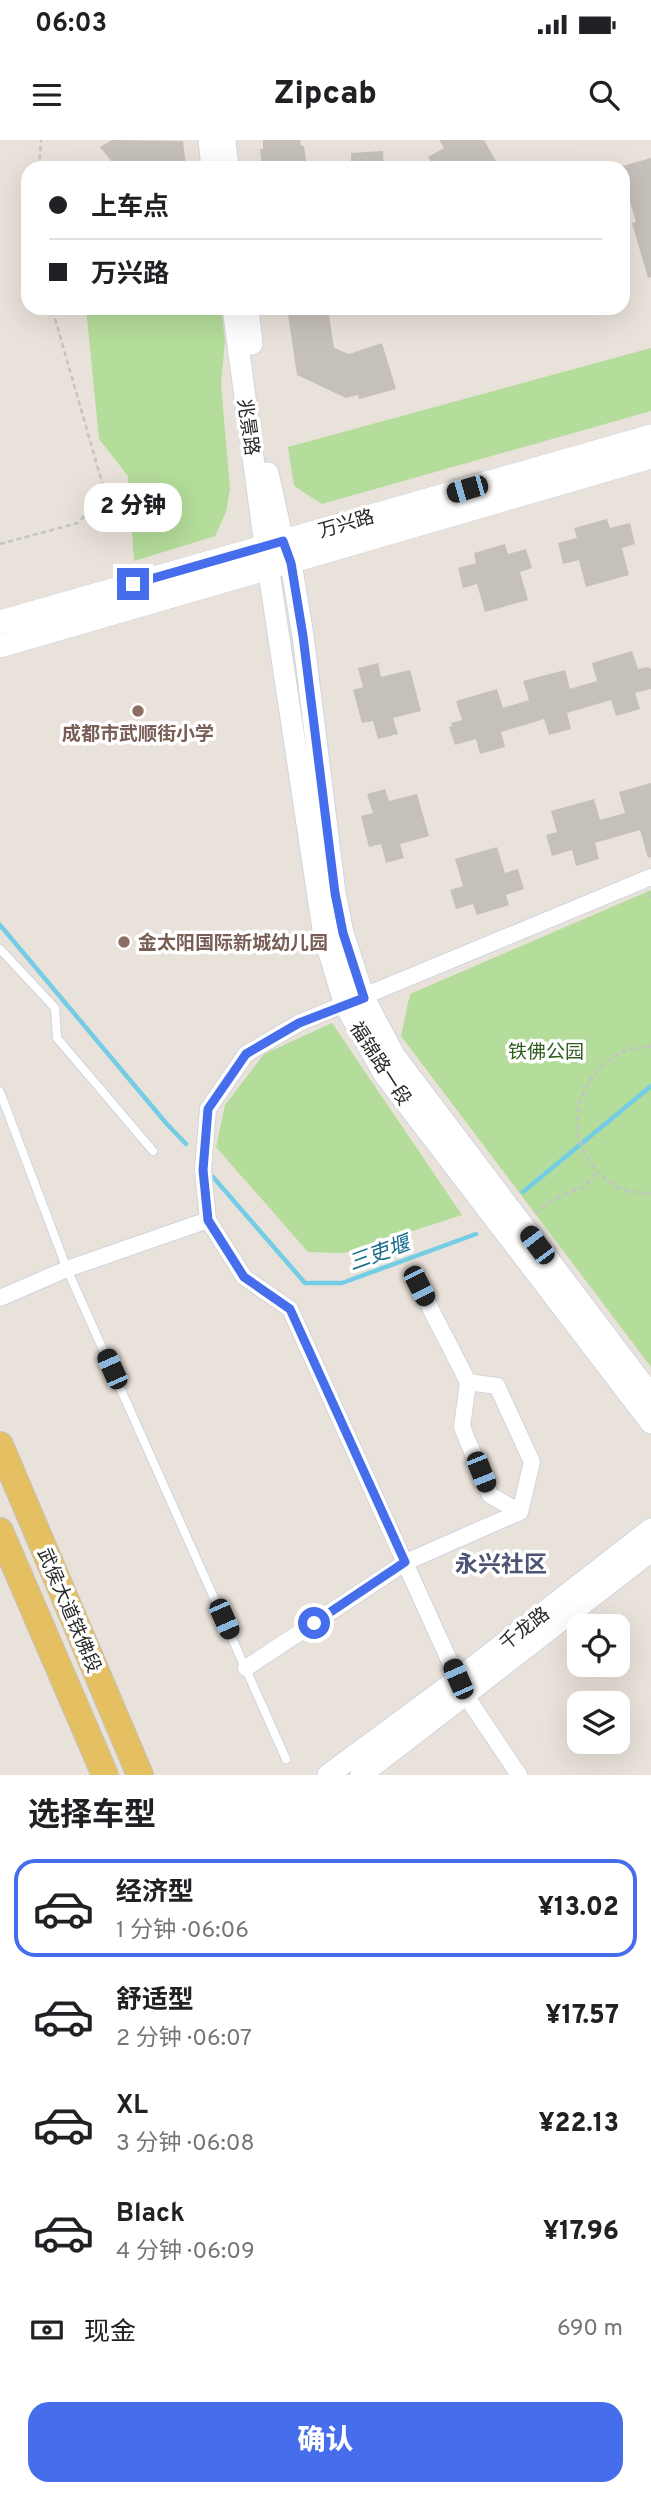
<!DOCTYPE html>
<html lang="zh">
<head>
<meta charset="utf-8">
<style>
	body { margin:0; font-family:Overpass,"Noto Sans SC",sans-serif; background:#f2f2f2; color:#202124; height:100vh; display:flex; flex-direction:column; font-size:26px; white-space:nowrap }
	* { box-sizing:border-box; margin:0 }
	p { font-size:23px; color:#757577 }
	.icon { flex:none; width:38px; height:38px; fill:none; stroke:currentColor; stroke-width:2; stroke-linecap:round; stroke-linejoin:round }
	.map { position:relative; height:1635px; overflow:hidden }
	.drawer { display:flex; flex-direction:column; background:#fff; flex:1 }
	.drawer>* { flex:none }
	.banner { position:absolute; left:21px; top:21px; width:609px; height:154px; border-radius:21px; box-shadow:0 7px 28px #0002; display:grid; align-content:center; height:154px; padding:0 28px; background:#fff }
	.tools { position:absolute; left:567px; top:1474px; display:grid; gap:14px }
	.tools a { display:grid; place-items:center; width:63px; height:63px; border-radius:14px; background:#fff; box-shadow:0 7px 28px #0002; font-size:35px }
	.end { position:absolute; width:32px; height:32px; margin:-16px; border:9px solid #456dec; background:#fff; box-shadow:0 0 0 4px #fff }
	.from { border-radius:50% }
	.bubble { position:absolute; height:49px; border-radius:21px; background:#fff; box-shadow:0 7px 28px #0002; font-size:23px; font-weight:800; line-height:49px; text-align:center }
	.car { position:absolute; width:21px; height:42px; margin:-21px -10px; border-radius:9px; box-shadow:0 0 5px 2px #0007; background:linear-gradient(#222 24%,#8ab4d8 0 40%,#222 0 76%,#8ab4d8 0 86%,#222 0) }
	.banner b { display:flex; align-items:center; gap:24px; height:66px; font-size:26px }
	.banner b+b { border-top:2px solid #e0e0e0 }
	.banner i { width:18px; height:18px; background:#202124 }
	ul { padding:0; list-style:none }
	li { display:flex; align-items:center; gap:21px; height:98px; margin:0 14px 10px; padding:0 14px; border:4px solid transparent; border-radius:21px }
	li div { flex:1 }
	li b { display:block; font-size:26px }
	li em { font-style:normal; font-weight:800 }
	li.selected { border-color:#456dec }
	li>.icon { width:63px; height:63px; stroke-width:1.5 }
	h2 { padding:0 28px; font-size:32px; line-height:84px }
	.pay { display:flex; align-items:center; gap:18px; height:77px; padding:0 28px; font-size:26px }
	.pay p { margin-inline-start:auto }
	.primary-button { display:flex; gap:14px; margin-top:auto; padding:14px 28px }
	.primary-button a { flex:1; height:80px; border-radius:21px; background:#456dec; color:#fff; font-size:28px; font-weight:800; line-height:80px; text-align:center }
	.status { display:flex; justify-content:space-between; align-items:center; height:49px; padding:0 35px; background:#fff; direction:ltr }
	.status svg { height:19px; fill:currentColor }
	header { display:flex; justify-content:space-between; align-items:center; height:91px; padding:0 28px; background:#fff; font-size:32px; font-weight:800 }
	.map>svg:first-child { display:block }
</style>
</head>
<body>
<div class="status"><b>06:03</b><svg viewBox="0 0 49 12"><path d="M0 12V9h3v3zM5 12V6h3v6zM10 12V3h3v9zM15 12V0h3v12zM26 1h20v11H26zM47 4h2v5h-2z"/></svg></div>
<header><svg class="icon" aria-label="menu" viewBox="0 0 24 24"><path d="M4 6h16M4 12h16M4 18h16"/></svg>Zipcab<svg class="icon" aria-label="search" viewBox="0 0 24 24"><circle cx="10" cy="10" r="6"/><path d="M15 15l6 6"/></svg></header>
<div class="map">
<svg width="651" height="1635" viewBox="0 0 651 1635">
	<rect width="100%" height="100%" fill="#e9e2da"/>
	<!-- green -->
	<path fill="#b4dc9a" d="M86,168H221L225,201L221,244L230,349L226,372L215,396L134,421L128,336L99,299Z
		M651,208V271L322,364L294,346L288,307Z
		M651,750V1227L401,896L410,854Z
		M332,883L462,1075L344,1113L308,1112L216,1007L225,965L264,914Z"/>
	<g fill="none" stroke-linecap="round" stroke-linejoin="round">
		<!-- stream -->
		<path stroke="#74cde5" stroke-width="4.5" d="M0,785L166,983L186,1004
			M213,1037L305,1143H342L476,1094
			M523,1052L651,946"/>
	</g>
	<!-- building -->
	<path fill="#c5c0b9" d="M112,0L183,1L186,28H117L100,7Z
		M263,0H300L301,6H304L307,28H262L260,9H263Z
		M439,0H484L500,28H435L428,17L444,8Z
		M383,11L384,28H351V13Z
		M651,18V137L648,138L632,83L636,82L623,38V26Z
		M287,168H328L334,208L349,214L382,203L396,249L359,259L358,255L346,258L297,235Z
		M607,379L610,388L630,383L635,404L622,408L629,435L586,447L579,420L563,424L558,403L577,398L574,388Z
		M505,404L508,414L526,409L532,428L520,432L528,460L485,472L477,444L463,448L458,428L476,423L474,413Z
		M632,511L638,529L648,527L651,529V549L635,553L640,569L616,576L611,560L567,573L571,589L549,595L544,579L501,592L505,607L480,614L476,599L455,605L449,587L452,586L451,583L462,580L456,561L497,549L503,568L529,560L523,541L565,530L570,549L576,547L597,541L592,523Z
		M378,523L381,537L410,530L421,571L393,578L398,594L378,599L373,581L362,583L353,550L363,547L358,528Z
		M651,643V717L648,718L640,690L595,703L599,719L576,726L572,710L552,716L546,695L557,692L551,671L594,659L600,680L625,673L619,652Z
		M385,649L389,661L417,654L429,696L400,704L404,718L386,723L381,704L369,707L361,676L373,673L367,654Z
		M497,707L505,733L518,729L524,749L506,755L509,765L477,775L473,764L456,769L450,750L463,746L455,719Z"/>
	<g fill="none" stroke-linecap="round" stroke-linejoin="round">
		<defs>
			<path id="service" d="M0,809L55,868L57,898L153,1011
				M0,952L67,1129L286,1619"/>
			<path id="minor" d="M208,1080L203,1030L208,969L246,914L299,883L651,737
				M0,1158L67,1129L208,1080L244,1137L290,1169L464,1553L519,1635
				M468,1242L462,1287L490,1355L520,1372
				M246,1528L406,1422L520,1372L532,1322L497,1246L468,1242L419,1146"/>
			<path id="tertiary" d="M209,0L212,28
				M225,0L228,28
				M233,168L265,406L324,796L345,865L384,934L651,1283
				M248,168L252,204
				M268,333L283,401L291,423L303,496L335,753L343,793L364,858L394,915L651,1255
				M328,1635L458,1539L651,1389
				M361,1635L651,1411"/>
			<path id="secondary" d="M0,482L651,296
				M0,506L651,317"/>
			<path id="primary" d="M0,1305L140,1635
				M0,1391L105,1635"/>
		</defs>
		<!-- service casing -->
		<use href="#service" stroke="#d0d4e0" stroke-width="10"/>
		<!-- minor casing -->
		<use href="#minor" stroke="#d0d4e0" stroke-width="18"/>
		<!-- tertiary casing -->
		<use href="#tertiary" stroke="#d0d4e0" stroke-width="23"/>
		<!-- secondary casing -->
		<use href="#secondary" stroke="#d0d4e0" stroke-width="24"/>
		<!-- primary casing -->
		<use href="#primary" stroke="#c3c3c3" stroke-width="28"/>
		<!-- path -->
		<path stroke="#c3c3c3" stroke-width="2.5" stroke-dasharray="5 3.5" stroke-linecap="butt" d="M39,28L41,0
			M0,404L78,383L105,353L52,168
			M648,753L651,761
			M651,906C641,908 629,908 620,913C567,943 561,1013 615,1045C625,1052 639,1052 651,1054
			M535,1073L554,1059L584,1046L598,1031"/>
		<!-- service -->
		<use href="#service" stroke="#fff" stroke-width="8"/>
		<!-- minor -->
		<use href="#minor" stroke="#fff" stroke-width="16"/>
		<!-- tertiary -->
		<use href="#tertiary" stroke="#fff" stroke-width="21"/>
		<!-- secondary -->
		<use href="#secondary" stroke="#fff" stroke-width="23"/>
		<!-- primary -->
		<use href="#primary" stroke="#e5c063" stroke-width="26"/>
	</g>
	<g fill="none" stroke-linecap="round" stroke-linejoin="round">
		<!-- route -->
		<path stroke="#456dec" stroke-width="9" d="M133,444L283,401L291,423L303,496L335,753L343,793L364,858L299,883L246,914L208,969L203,1030L208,1080L244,1137L290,1169L405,1422L314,1483"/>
	</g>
	<!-- markers -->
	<g fill="#8d6e63" stroke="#fff" stroke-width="2.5">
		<circle cx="138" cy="571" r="7"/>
		<circle cx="124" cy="802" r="7"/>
	</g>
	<g text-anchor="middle" stroke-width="7" stroke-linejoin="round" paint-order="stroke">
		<!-- street labels -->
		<g font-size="19" fill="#282828" stroke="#fff">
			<text transform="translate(249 287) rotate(82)" y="7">兆景路</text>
			<text transform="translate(346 383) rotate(-16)" y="7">万兴路</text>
			<text transform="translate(381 923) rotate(57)" y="7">福锦路一段</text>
			<text transform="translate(70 1470) rotate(67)" y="7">武侯大道铁佛段</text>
			<text transform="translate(524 1488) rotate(-38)" y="7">千龙路</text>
		</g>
		<!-- education labels -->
		<g font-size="19" font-weight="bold" fill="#785e54" stroke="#fff">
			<text x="138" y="600">成都市武顺街小学</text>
			<text x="138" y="809" text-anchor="start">金太阳国际新城幼儿园</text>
		</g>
		<!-- park labels -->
		<g font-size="19" fill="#2f5e1e" stroke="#fff">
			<text x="546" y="918">铁佛公园</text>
		</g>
		<!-- water labels -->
		<g font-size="21" font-style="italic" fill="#176b8d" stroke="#fff">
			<text transform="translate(379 1113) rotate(-20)" y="7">三吏堰</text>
		</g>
		<!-- quarter labels -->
		<g font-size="23" font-weight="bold" fill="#4c5574" stroke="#fff">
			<text x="501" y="1432">永兴社区</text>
		</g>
	</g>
</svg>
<div class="tools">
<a><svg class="icon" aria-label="locate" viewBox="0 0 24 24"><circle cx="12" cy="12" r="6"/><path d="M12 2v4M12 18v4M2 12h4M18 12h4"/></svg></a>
<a><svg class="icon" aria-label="layers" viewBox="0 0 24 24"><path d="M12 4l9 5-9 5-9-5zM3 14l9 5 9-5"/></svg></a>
</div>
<i class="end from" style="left:314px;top:1483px"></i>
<i class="end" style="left:133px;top:444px"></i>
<div class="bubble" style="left:84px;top:343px;width:98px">2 分钟</div>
<i class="car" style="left:467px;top:349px;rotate:254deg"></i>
<i class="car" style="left:537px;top:1105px;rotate:323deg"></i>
<i class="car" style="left:419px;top:1146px;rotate:153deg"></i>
<i class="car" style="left:112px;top:1229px;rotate:336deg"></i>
<i class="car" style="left:481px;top:1332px;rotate:158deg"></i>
<i class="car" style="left:224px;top:1479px;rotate:156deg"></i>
<i class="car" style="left:458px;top:1539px;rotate:336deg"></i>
<div class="banner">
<b><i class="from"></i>上车点</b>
<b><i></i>万兴路</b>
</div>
</div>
<section class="drawer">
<h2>选择车型</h2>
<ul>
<li class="selected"><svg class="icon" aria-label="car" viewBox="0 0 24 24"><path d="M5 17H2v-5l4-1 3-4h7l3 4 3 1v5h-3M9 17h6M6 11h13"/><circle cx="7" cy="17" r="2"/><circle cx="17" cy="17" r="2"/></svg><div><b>经济型</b><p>1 分钟 · 06:06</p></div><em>¥13.02</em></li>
<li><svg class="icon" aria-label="car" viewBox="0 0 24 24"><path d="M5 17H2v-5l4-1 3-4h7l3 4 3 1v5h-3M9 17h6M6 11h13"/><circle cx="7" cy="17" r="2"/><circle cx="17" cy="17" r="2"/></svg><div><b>舒适型</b><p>2 分钟 · 06:07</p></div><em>¥17.57</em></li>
<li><svg class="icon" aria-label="car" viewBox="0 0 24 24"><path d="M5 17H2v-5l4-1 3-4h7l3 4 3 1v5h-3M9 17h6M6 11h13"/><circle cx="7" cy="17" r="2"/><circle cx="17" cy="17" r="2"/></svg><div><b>XL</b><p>3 分钟 · 06:08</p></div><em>¥22.13</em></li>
<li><svg class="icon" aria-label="car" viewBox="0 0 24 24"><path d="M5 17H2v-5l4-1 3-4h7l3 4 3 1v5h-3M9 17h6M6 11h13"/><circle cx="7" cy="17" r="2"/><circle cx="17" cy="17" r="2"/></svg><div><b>Black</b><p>4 分钟 · 06:09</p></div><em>¥17.96</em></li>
</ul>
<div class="pay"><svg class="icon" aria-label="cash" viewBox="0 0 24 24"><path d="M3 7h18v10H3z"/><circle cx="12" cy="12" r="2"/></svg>现金<p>690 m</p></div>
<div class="primary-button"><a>确认</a></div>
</section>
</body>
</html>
